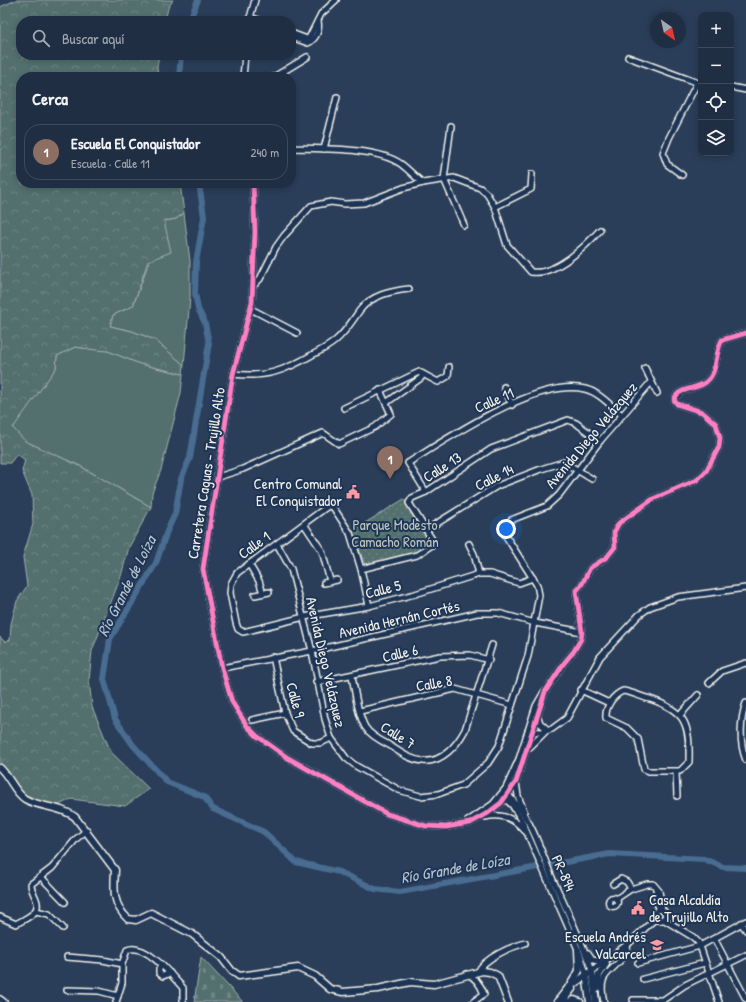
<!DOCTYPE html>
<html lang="es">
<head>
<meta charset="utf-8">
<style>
  :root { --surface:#202e44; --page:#2d3a4f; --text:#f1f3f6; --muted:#a2a8b2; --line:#3d4a5d; --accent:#ff9aa2 }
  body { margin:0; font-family:"Patrick Hand",sans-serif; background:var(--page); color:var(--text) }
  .controls { position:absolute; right:12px; top:12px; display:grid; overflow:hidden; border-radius:8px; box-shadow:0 2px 6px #0003 }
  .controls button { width:36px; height:36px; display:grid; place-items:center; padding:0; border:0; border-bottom:1px solid var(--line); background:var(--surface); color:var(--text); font:20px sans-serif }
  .compass { position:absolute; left:650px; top:12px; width:36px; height:36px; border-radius:50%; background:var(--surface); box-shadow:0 2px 6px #0003; rotate:146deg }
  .you { position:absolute; left:506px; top:529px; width:14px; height:14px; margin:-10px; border:3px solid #fff; border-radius:50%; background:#1a73e8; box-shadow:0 0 0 6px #1a73e833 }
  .badge { display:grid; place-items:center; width:26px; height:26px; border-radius:50%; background:var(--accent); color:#fff; font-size:13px; font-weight:700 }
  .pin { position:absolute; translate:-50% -33px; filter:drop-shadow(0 1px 2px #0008) }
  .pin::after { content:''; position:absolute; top:21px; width:14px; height:12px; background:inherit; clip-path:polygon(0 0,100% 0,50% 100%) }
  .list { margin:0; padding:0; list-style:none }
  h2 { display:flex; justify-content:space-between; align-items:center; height:52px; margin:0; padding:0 16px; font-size:17px }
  h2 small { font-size:13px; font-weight:400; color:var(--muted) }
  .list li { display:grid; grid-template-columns:26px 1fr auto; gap:12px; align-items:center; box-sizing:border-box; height:56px; margin:0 8px 8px; padding:0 8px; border:1px solid var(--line); border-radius:16px }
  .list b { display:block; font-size:15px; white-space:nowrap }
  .list p { margin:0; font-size:13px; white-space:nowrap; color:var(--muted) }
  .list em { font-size:13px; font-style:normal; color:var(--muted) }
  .icon { flex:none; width:22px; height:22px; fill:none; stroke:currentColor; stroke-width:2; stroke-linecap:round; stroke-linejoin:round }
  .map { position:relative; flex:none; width:746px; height:1002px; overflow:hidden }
  .search { position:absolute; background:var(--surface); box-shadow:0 2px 6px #0003; left:16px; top:16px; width:280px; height:44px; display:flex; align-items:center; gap:10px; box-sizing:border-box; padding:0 14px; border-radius:16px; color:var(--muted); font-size:15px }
  .panel { position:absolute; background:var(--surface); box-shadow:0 2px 6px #0003; left:16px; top:72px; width:280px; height:116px; border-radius:16px }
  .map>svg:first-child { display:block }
</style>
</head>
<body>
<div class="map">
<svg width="746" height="1002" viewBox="0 0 746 1002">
  <defs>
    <pattern id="forest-crowns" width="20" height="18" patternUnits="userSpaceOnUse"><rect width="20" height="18" fill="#53706e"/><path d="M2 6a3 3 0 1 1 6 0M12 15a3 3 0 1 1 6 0" fill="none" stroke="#6c8583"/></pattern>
    <pattern id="cemetery-stones" width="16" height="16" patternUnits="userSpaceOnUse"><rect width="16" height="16" fill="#53706e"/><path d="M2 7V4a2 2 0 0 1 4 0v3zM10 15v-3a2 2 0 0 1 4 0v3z" fill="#6c8583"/></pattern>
    <pattern id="park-dots" width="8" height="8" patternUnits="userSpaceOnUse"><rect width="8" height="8" fill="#53706e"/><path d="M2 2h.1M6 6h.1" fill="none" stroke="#6c8583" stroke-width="1.8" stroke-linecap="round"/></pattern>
  </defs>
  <rect width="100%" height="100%" fill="#2a3e5a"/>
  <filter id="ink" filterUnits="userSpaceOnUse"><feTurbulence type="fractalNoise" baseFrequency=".025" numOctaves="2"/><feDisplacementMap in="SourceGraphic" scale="8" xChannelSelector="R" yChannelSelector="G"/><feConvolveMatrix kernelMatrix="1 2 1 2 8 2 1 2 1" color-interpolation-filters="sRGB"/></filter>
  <g filter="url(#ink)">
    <g fill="#53706e" stroke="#a4b0ab">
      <polygon points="184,213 190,261 190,298 184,365 155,340 132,331 110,326 113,315 133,306 164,221 176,219"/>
      <polygon points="75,347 108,351 140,364 183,374 181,393 161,470 152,493 151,507 80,466 25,441 12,428 56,368 57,356"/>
    </g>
    <polygon fill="url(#forest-crowns)" stroke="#a4b0ab" points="16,0 173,0 168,8 165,21 21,21 21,55 159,55 157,67 158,77 21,77 21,183 180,183 184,213 176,219 164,221 171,252 148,261 133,306 113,315 110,326 132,331 155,340 184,365 183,374 140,364 108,351 96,350 75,347 57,356 56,368 13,428 25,441 80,466 151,507 129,547 121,576 92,651 89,680 92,707 111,752 149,789 125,806 71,799 57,806 29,800 21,794 11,776 0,765 0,637 5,642 10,640 11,624 17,601 27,586 23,557 33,524 32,495 22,471 25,460 17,454 10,463 0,463 0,7"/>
    <polygon fill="url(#cemetery-stones)" stroke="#a4b0ab" points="201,957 242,1001 242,1002 194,1002"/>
    <polygon fill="url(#park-dots)" stroke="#a4b0ab" points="404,499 430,543 417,552 365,565 352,531"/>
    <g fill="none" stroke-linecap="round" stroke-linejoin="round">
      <g stroke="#4a6c91" stroke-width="6">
        <polyline points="189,21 198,0"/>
        <polyline points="179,77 181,55"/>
        <polyline points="199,183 204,217 196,262 195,293 198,309 205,323 209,343 190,458 181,479 175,514 167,531 156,563 110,639 104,679 115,719 133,745 167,782 204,797 213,809 264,832 296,862 339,872 375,889 400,892 610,854 704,859 723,867 746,868"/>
      </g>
      <g stroke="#f4f1e8" stroke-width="8">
        <g id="minor">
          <polyline points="250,17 261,21"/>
          <polyline points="249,21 255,0"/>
          <polyline points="291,33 307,39 309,38 321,14 336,0"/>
          <path d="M 291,37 L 308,43 C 316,39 320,30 318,21"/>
          <polyline points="628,57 701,84"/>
          <polyline points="243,77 245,55"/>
          <polyline points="274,77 307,57"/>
          <polyline points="731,87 746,90"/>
          <polyline points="451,126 444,179 464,225"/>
          <path d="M 291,148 C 320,149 378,147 401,164 C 409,170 415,177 423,183 L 454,178 L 480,188 L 487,194 L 495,207 L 507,245 L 531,272 C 555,276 586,246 600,230"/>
          <polyline points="324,149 337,97"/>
          <polyline points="682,175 667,164 663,153 669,138 697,83"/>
          <path d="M 253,183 L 255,232 L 252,302 L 233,374 L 203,569 L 222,668 L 232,702 L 247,726 L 257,736 L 288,758 L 387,814 L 426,826 L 446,827 L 470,823 L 488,813 L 501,803 L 516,782 L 545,692 L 564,663 L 574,651 L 581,639 L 582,632 L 576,591 L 582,584 L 590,568 L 607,557 L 615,547 L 614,532 L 619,523 L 653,499 L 697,480 L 706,471 L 719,447 L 720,438 L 716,424 L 702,412 L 677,404 L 674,400 C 678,387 696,390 706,382 C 719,371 714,354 722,340 L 746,333"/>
          <polyline points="495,207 531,189 532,174"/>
          <polyline points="254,285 260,279 276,247 284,236 311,206 331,202 345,204 364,203 403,188 423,183"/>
          <polyline points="251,309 297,333"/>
          <polyline points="645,368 657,393"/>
          <path d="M 233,374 C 266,378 284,371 312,355 C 320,351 328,347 335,341 C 346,332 352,321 360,310 C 371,295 392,291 409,289"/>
          <polyline points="504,387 512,405"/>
          <polyline points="386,403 421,378 423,374"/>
          <polyline points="344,408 419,372 438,382 448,376 449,367"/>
          <polyline points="218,477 243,469 323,433 339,444 375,427 391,414 380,390"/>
          <path d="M 426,492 L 408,463 C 448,438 538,377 585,389 C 599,392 612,407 622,415"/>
          <polyline points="304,524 322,551 330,581"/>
          <polyline points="426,530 497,486 541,469 564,462 592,479"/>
          <polyline points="277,544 291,569 312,651 325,719 331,738 346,758 356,766 399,790 420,796 438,794 463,785 488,763 499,746 528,656 539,595 537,585 504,533 504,527 511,520 547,506 559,495 600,441 651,382"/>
          <polyline points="469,544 474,554 479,574"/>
          <polyline points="249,564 259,581 263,593"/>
          <polyline points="361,569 417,555 432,545 433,541 409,503 412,498 426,492 491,449 568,420 576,423 600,441"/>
          <polyline points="324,583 337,580"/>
          <polyline points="255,595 269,592"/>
          <polyline points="369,606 361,569 350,533 333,507 328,506 237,573 231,584 230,593 236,623 238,629 243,632 304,617 369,606 415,594 479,574 490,574 519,583 533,578"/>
          <polyline points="273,657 285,713 293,731 312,743 321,743 331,738"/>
          <polyline points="222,668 312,651 477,613 498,613 535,623 582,632"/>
          <path d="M 352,676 C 355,691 357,713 365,727 C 370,735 381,741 389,745 C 400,752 410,760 423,761 C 442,763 457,745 465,730 L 492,645"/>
          <polyline points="316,682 440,656 470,655 489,660"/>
          <polyline points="709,683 722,671 746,663"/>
          <polyline points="581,690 609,703"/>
          <path d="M 623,691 C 632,692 641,697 650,699 C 686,711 690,724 689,762 L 680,771 L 649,771 L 644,769 L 638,739 L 627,728 L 606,718 C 605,707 613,695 623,691 Z"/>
          <path d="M 746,703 C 740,720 739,743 746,760"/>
          <polyline points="360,711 455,689 512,705"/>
          <polyline points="680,715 698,695"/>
          <polyline points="538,717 540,723 548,730"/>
          <polyline points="252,720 285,713"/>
          <polyline points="528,731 542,732 552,729 567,718 600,657 639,615 650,607 678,597 746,588"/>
          <polyline points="530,747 545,732"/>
          <polyline points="676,772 677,796"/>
          <polyline points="516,782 518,796 524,811"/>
          <path d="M 504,792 C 531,813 540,850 553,880 C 567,910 581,939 592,971 L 629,943"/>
          <polyline points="501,795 512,805 521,819 580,954 586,974"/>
          <path d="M 485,817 C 502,813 514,818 525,831"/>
          <polyline points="465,823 493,804 506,788 519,759 536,706 544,692"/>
          <polyline points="41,877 65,902"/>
          <polyline points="613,884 621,879 627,882 631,889 647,884 653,884 659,891 662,910"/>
          <polyline points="656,889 658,910"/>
          <circle cx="613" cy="902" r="4.5"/>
          <polyline points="616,899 631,889"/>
          <circle cx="660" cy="915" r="5.5"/>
          <polyline points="36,911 49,914 63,928"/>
          <path d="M 0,917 L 16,924 C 26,918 42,913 36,899 C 34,894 31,890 31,884 L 52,868 L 76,839 L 87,830"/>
          <polyline points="663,919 693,937 699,943 719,1002"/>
          <polyline points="741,923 746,930"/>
          <polyline points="715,940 746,999"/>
          <polyline points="627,945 656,918"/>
          <polyline points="588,953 593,960 603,962"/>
          <polyline points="67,957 103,960 122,964"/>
          <polyline points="638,963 700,946 746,921"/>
          <polyline points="162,965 159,969 159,973 163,976 170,973"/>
          <path d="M 478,972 C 484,958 511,947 525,943"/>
          <path d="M 467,974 C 475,977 481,986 484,994 L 473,1002"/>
          <polyline points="643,979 705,963"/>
          <polyline points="67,990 99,991 118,996"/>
          <polyline points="0,999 4,1002"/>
          <polyline points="633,1000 663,1000 685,985 746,955"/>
          <path d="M 116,1002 L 122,983 L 122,964 L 127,950 C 146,942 172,976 183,988 L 183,1002"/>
          <path d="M 604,1002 C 597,972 610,975 624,956 C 626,953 627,948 628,944"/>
        </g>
      </g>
      <g stroke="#f4f1e8" stroke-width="9">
        <g id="major">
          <path d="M 0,768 C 10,777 14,792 25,799 C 41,808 61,806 75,817 L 115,870 C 114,889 112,904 128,919 L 136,920 L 151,913 L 192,934 L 221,957 L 232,971 L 239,976 L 298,968 L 315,976 L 330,989 L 343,992 L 378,989 L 410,982 L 434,984 L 482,971 L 490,972 L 498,976 L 508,1002"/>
          <polyline points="586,974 590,1002"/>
          <polyline points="572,982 579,971 578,950"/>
          <polyline points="597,988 599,975 606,964"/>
          <polyline points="557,1002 568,988 592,971 596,1002"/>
          <polyline points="562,1002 572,989"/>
          <polyline points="568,1002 574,1000 580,1002"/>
        </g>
      </g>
      <use href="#minor" stroke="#1d3557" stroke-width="5"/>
      <use href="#major" stroke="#1d3557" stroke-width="6"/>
      <g stroke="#1d3557" stroke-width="8">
        <path id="cycleway" d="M 253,183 L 255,232 L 252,302 L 233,374 L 203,569 L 222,668 L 232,702 L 247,726 L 257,736 L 288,758 L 387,814 L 426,826 L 446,827 L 470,823 L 488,813 L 501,803 L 516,782 L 545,692 L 564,663 L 574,651 L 581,639 L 582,632 L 576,591 L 582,584 L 590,568 L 607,557 L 615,547 L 614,532 L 619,523 L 653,499 L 697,480 L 706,471 L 719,447 L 720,438 L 716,424 L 702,412 L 677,404 L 674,400 C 678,387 696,390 706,382 C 719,371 714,354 722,340 L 746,333"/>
      </g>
      <use href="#cycleway" stroke="#ff80c0" stroke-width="5"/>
    </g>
  </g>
  <defs>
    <g id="civic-bare" transform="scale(1.08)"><path d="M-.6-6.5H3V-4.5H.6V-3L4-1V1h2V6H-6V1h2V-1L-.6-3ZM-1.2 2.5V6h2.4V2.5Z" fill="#ff9aa2" stroke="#1d3557" stroke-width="2.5" paint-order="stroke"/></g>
    <g id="school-bare" transform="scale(1.08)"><path d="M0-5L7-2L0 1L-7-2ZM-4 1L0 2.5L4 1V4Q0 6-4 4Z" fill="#ff9aa2" stroke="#1d3557" stroke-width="2.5" paint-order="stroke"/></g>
  </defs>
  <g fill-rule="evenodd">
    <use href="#civic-bare" x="353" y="492"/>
    <use href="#civic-bare" x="638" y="908"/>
    <use href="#school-bare" x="657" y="945"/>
  </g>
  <g text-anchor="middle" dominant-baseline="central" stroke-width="4" stroke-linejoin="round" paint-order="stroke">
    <g font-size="15" fill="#f4f1e8" stroke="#1d3557">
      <text transform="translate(494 400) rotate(-24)">Calle 11</text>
      <text transform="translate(591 435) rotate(-50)">Avenida Diego Velázquez</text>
      <text transform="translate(442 467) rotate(-33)">Calle 13</text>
      <text transform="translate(206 473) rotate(-81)">Carretera Caguas - Trujillo Alto</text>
      <text transform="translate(494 477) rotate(-27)">Calle 14</text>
      <text transform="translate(254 545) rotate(-36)">Calle 1</text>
      <text transform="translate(383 589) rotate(-14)">Calle 5</text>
      <text transform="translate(399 619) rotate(-13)">Avenida Hernán Cortés</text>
      <text transform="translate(400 653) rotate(-13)">Calle 6</text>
      <text transform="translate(326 662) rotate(77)">Avenida Diego Velázquez</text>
      <text transform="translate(434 683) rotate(-10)">Calle 8</text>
      <text transform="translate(296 700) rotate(75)">Calle 9</text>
      <text transform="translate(398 735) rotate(32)">Calle 7</text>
      <text transform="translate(564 873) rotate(66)">PR-894</text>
    </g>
    <g font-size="15" fill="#f4f1e8" stroke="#1d3557" text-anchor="end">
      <text x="342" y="483">Centro Comunal<tspan x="342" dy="17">El Conquistador</tspan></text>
      <text x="649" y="899" text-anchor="start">Casa Alcaldía<tspan x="649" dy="17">de Trujillo Alto</tspan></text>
      <text x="646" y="936">Escuela Andrés<tspan x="646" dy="17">Valcarcel</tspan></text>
    </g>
    <g font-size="15" fill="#bcc4bd" stroke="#1d3557">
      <text x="395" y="524">Parque Modesto<tspan x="395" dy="17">Camacho Román</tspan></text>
    </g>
    <g font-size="16" font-style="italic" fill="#b8c2ca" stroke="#1d3557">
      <text transform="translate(126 586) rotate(-63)">Río Grande de Loíza</text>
      <text transform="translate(455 868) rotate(-10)">Río Grande de Loíza</text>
    </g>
  </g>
</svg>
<div class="controls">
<button>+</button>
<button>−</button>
<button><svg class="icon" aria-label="locate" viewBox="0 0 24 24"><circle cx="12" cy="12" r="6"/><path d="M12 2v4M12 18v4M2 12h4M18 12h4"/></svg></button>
<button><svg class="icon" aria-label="layers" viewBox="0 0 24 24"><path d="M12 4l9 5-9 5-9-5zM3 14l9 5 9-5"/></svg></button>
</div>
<svg class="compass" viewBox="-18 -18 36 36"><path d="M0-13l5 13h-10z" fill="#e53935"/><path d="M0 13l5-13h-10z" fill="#a2a8b2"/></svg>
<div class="you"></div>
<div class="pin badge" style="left:390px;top:479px;background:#8d6e63">1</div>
<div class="search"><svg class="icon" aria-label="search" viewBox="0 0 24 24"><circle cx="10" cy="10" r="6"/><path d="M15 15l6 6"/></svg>Buscar aquí</div>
<section class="panel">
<h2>Cerca<small></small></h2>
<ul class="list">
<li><span class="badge" style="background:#8d6e63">1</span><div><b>Escuela El Conquistador</b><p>Escuela · Calle 11</p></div><em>240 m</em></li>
</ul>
</section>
</div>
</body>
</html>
